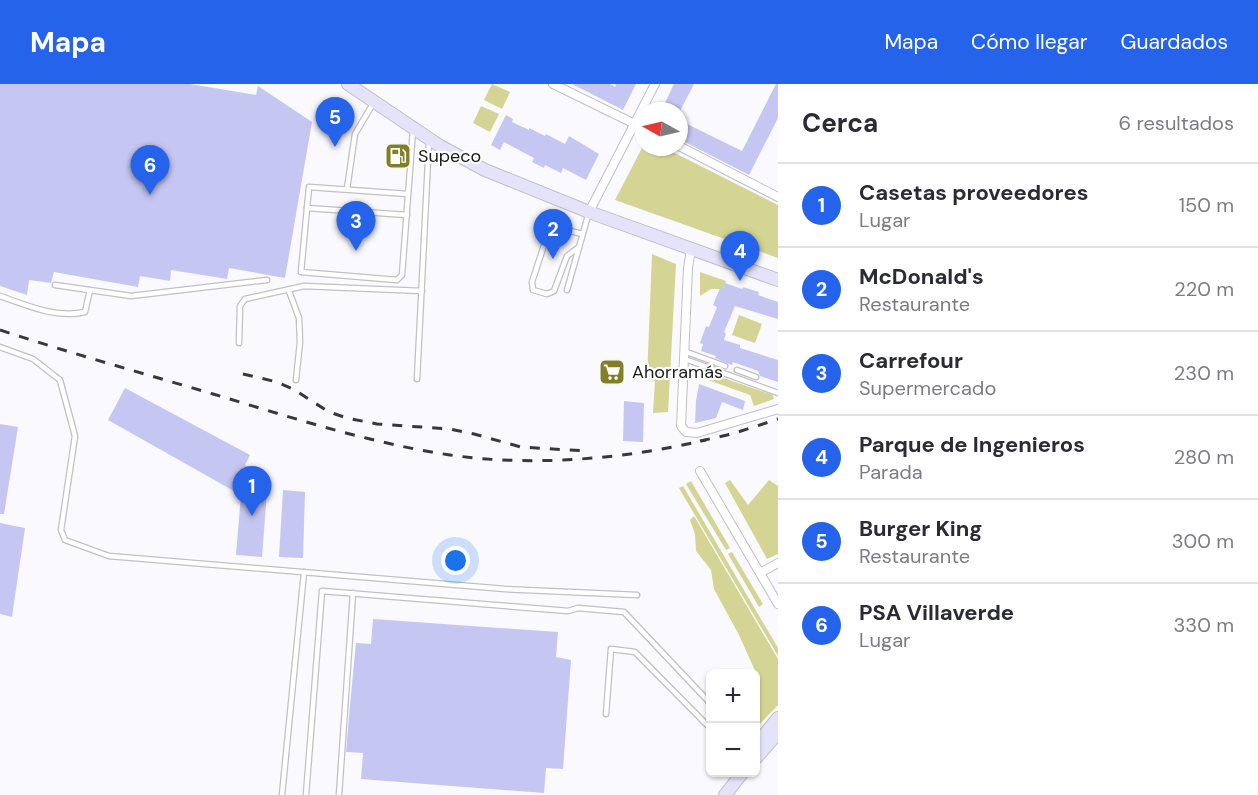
<!DOCTYPE html>
<html lang="es">
<head>
<meta charset="utf-8">
<style>
  :root { --surface:#fff; --page:#f7f7f7; --text:#2b2b33; --muted:#7c7c81; --line:#e1e1e2; --accent:#2563eb }
  body { margin:0; font-family:"DM Sans",sans-serif; background:var(--page); color:var(--text) }
  .controls { position:absolute; right:18px; bottom:18px; display:grid; overflow:hidden; border-radius:9px; box-shadow:0 2px 4px #0004 }
  .controls button { width:54px; height:54px; display:grid; place-items:center; padding:0; border:0; border-bottom:2px solid var(--line); background:var(--surface); color:var(--text); font:30px sans-serif }
  .compass { position:absolute; left:634px; top:18px; width:54px; height:54px; border-radius:50%; background:var(--surface); box-shadow:0 2px 4px #0004; rotate:278deg }
  .you { position:absolute; left:456px; top:477px; width:21px; height:21px; margin:-15px; border:4px solid #fff; border-radius:50%; background:#1a73e8; box-shadow:0 0 0 9px #1a73e833 }
  .badge { display:grid; place-items:center; width:39px; height:39px; border-radius:50%; background:var(--accent); color:#fff; font-size:20px; font-weight:700 }
  .pin { position:absolute; translate:-50% -50px; filter:drop-shadow(0 2px 3px #0008) }
  .pin::after { content:''; position:absolute; top:32px; width:21px; height:18px; background:inherit; clip-path:polygon(0 0,100% 0,50% 100%) }
  .list { margin:0; padding:0; list-style:none }
  h2 { display:flex; justify-content:space-between; align-items:center; height:78px; margin:0; padding:0 24px; font-size:26px }
  h2 small { font-size:20px; font-weight:400; color:var(--muted) }
  .list li { display:grid; grid-template-columns:39px 1fr auto; gap:18px; align-items:center; box-sizing:border-box; height:84px; padding:0 24px; border-top:2px solid var(--line) }
  .list b { display:block; font-size:22px; white-space:nowrap }
  .list p { margin:0; font-size:20px; white-space:nowrap; color:var(--muted) }
  .list em { font-size:20px; font-style:normal; color:var(--muted) }
  .map { position:relative; flex:none; width:778px; height:711px; overflow:hidden }
  header { display:flex; align-items:center; gap:36px; box-sizing:border-box; height:84px; padding:0 30px; background:var(--accent); color:#fff }
  header strong { font-size:28px }
  nav { display:flex; gap:33px; margin-inline-start:auto; font-size:21px }
  main { display:flex }
  aside { flex:1; background:var(--surface) }
  .map>svg:first-child { display:block }
</style>
</head>
<body>
<header>
<strong>Mapa</strong>
<nav><a>Mapa</a><a>Cómo llegar</a><a>Guardados</a></nav>
</header>
<main>
<div class="map">
<svg width="778" height="711" viewBox="0 0 778 711">
  <rect width="100%" height="100%" fill="#f9f9fe"/>
  <g fill="#d4d494">
    <polygon points="492,0 510,8 502,25 484,16"/>
    <polygon points="481,22 499,30 490,48 473,39"/>
    <polygon points="643,62 663,63 778,121 778,174 615,116"/>
    <polygon points="652,170 676,180 668,328 653,329 655,297 647,295"/>
    <polygon points="700,188 726,197 723,205 711,205 700,212"/>
    <polygon points="739,231 762,240 755,259 732,251"/>
    <polygon points="697,285 773,311 774,315 754,322 750,311 697,292"/>
    <polygon points="730,396 748,421 769,396 778,402 778,470 767,475 725,399"/>
    <polygon points="691,397 730,464 726,466 686,400"/>
    <polygon points="683,402 778,564 778,572 679,404"/>
    <polygon points="694,432 778,575 778,621 756,644 756,614 758,604 757,591 739,551 714,505 711,486 696,467 695,450 690,436"/>
    <polygon points="732,468 763,520 759,523 728,470"/>
  </g>
  <g fill="#c6c6f3">
    <polygon points="0,0 190,0 256,11 258,2 312,38 285,194 229,184 227,195 171,186 170,197 140,192 138,203 54,188 51,199 29,196 27,211 0,202"/>
    <polygon points="572,0 610,0 615,3 616,0 636,0 623,26"/>
    <polygon points="674,0 694,0 680,27 661,27"/>
    <polygon points="776,0 778,0 778,34 749,91 679,55 679,36 742,67"/>
    <polygon points="506,31 513,35 512,38 529,46 529,44 545,52 546,50 565,60 569,52 599,70 586,96 563,84 561,89 545,81 544,84 532,78 534,74 504,58 500,66 491,61"/>
    <polygon points="725,199 742,205 743,203 759,208 758,211 778,218 778,235 735,222 724,248 726,249 724,256 740,261 740,264 778,276 778,298 760,292 758,287 733,278 732,281 729,280 715,274 716,272 701,267 703,260 700,259 706,242 709,243 717,223 713,221 720,204 723,205"/>
    <polygon points="699,300 745,317 743,326 722,318 716,334 695,339 696,317"/>
    <polygon points="125,304 250,371 245,381 268,394 262,473 236,471 241,411 108,336"/>
    <polygon points="624,317 644,319 643,358 623,357"/>
    <polygon points="0,340 18,343 4,430 0,430"/>
    <polygon points="283,406 305,408 303,474 279,473"/>
    <polygon points="0,439 25,444 12,533 0,530"/>
    <polygon points="373,535 558,548 556,573 571,576 563,685 546,684 544,709 361,695 363,669 346,668 350,621 356,559 371,560"/>
  </g>
  <g fill="none" stroke-linecap="round" stroke-linejoin="round">
    <g stroke="#c0c0c5" stroke-width="7">
      <g id="lane">
        <polyline points="347,105 355,50 374,18"/>
        <polyline points="408,110 309,103 301,188 397,196 402,191 413,46"/>
        <polyline points="307,124 407,131"/>
        <polyline points="579,163 567,172 554,207 547,210 533,206 532,198 549,146 555,143 582,150"/>
        <polyline points="55,201 131,212 267,196"/>
        <polyline points="567,206 589,128"/>
        <polyline points="289,207 299,234 300,258 296,296"/>
        <path d="M 0,212 C 26,221 57,235 85,228 L 90,206"/>
        <polyline points="239,259 240,222 245,215 304,202 422,207"/>
        <polyline points="0,263 33,275 60,296 75,352 61,446 65,456 109,472 505,505 637,511"/>
        <polyline points="684,267 725,282"/>
        <polyline points="685,275 778,309"/>
        <polyline points="737,286 756,293"/>
        <polyline points="417,295 429,57"/>
        <polyline points="606,630 611,565 635,568 710,644"/>
        <polyline points="282,711 304,488"/>
        <polyline points="306,711 322,507 568,527 578,524 624,528 710,619"/>
        <polyline points="339,711 353,509"/>
      </g>
    </g>
    <g stroke="#c0c0c5" stroke-width="10">
      <g id="street">
        <polyline points="553,0 643,44"/>
        <polyline points="679,62 778,113"/>
        <polyline points="589,128 655,0"/>
        <polyline points="691,165 688,184 681,342 686,348 697,349 778,325"/>
        <polyline points="700,387 778,520"/>
        <polyline points="760,489 778,479"/>
      </g>
    </g>
    <g stroke="#c0c0c5" stroke-width="14">
      <g id="secondary">
        <polyline points="348,0 440,62 485,86 589,128 778,196"/>
        <polyline points="756,661 778,634"/>
        <polyline points="756,674 778,649"/>
        <polyline points="725,711 743,688"/>
      </g>
    </g>
    <use href="#lane" stroke="#fff" stroke-width="4.5"/>
    <use href="#street" stroke="#fff" stroke-width="8"/>
    <use href="#secondary" stroke="#e4e3fa" stroke-width="12"/>
    <g stroke="#38383a" stroke-width="3" stroke-dasharray="10 10" stroke-linecap="butt">
      <path d="M 0,246 C 70,269 142,289 213,310 C 290,333 369,359 450,371 C 534,383 624,375 706,356"/>
      <polyline points="243,290 277,298 293,305 329,328 347,334 377,340 450,345 474,350 521,363 586,367"/>
      <polyline points="700,357 732,350 778,335"/>
    </g>
  </g>
  <defs>
    <g id="fuel-square" transform="scale(1.35)"><rect x="-9" y="-9" width="18" height="18" rx="4" fill="#818029" stroke="#fff"/><path d="M-5.5-6h7V0h2V4h1.3V-2.5L3-4.5l.8-.8L6-3V5H2.5V1h-1V6h-7ZM-4.2-4.7v3.2H.2V-4.7Z" fill="#fff"/></g>
    <g id="supermarket-square" transform="scale(1.35)"><rect x="-9" y="-9" width="18" height="18" rx="4" fill="#818029" stroke="#fff"/><path d="M-6-5.5h2.5l.6 2H6L4.5 2H-2.5L-4.4-4H-6ZM-1.5 3.2a1.3 1.3 0 1 0 .1 0ZM3 3.2a1.3 1.3 0 1 0 .1 0Z" fill="#fff"/></g>
  </defs>
  <g fill-rule="evenodd">
    <use href="#fuel-square" x="398" y="72"/>
    <use href="#supermarket-square" x="612" y="288"/>
  </g>
  <g text-anchor="middle" dominant-baseline="central" stroke-width="4.5" stroke-linejoin="round" paint-order="stroke">
    <g font-size="18" fill="#19191a" stroke="#fff" text-anchor="start">
      <text x="418" y="72">Supeco</text>
      <text x="632" y="288">Ahorramás</text>
    </g>
  </g>
</svg>
<div class="controls">
<button>+</button>
<button>−</button>
</div>
<svg class="compass" viewBox="-18 -18 36 36"><path d="M0-13l5 13h-10z" fill="#e53935"/><path d="M0 13l5-13h-10z" fill="#7c7c81"/></svg>
<div class="you"></div>
<div class="pin badge" style="left:252px;top:432px">1</div>
<div class="pin badge" style="left:553px;top:175px">2</div>
<div class="pin badge" style="left:356px;top:167px">3</div>
<div class="pin badge" style="left:740px;top:197px">4</div>
<div class="pin badge" style="left:335px;top:63px">5</div>
<div class="pin badge" style="left:150px;top:111px">6</div>
</div>
<aside>
<h2>Cerca<small>6 resultados</small></h2>
<ul class="list">
<li><span class="badge">1</span><div><b>Casetas proveedores</b><p>Lugar</p></div><em>150 m</em></li>
<li><span class="badge">2</span><div><b>McDonald's</b><p>Restaurante</p></div><em>220 m</em></li>
<li><span class="badge">3</span><div><b>Carrefour</b><p>Supermercado</p></div><em>230 m</em></li>
<li><span class="badge">4</span><div><b>Parque de Ingenieros</b><p>Parada</p></div><em>280 m</em></li>
<li><span class="badge">5</span><div><b>Burger King</b><p>Restaurante</p></div><em>300 m</em></li>
<li><span class="badge">6</span><div><b>PSA Villaverde</b><p>Lugar</p></div><em>330 m</em></li>
</ul>
</aside>
</main>
</body>
</html>
